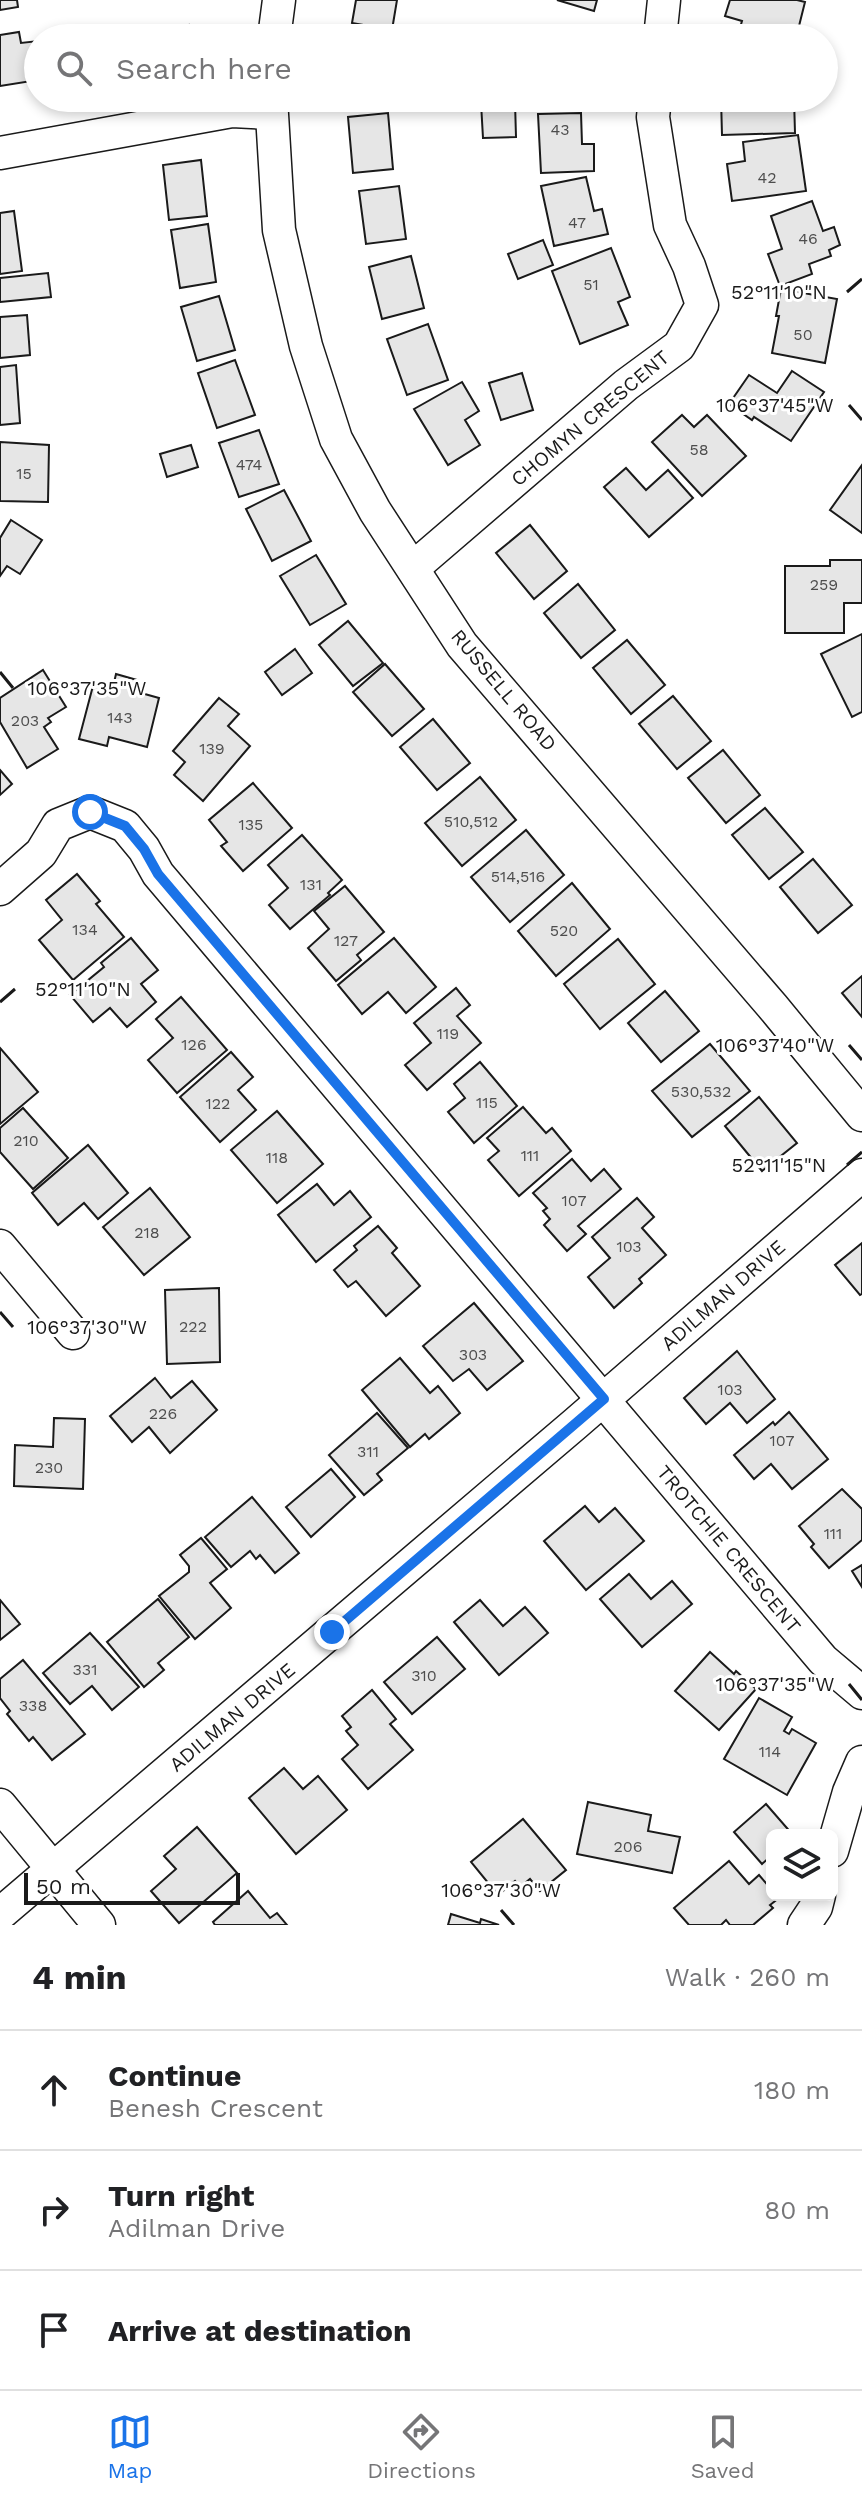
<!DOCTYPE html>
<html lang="en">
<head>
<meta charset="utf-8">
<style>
  :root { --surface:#fff; --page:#f6f6f6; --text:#202124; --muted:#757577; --line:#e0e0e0; --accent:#1a73e8 }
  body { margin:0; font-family:"Work Sans",sans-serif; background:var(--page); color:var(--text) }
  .controls { position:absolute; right:24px; bottom:24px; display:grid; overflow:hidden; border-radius:12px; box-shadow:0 4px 12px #0003 }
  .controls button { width:72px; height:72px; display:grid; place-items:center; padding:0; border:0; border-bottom:2px solid var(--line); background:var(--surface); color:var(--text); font:40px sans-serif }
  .scale { position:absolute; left:24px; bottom:20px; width:216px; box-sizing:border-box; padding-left:8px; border:4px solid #1a1a1a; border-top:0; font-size:22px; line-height:28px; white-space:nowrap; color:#1a1a1a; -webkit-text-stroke:6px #fff; paint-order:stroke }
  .stop { position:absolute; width:24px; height:24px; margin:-18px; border:6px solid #1a73e8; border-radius:50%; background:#fff }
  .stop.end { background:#1a73e8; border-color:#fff; box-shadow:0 2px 8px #0008 }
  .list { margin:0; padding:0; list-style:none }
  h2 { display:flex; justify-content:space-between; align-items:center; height:104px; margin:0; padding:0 32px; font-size:34px }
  h2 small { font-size:26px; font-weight:400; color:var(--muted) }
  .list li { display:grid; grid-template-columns:52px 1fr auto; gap:24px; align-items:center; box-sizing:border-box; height:120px; padding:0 32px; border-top:2px solid var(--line) }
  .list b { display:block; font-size:30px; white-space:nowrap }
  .list p { margin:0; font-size:26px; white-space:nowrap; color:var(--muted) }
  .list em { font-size:26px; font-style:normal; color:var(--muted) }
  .icon { flex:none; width:44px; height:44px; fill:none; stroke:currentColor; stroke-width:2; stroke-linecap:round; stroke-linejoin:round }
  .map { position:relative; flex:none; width:862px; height:1925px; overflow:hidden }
  .search { position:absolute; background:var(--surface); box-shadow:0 4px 12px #0003; left:24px; right:24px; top:24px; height:88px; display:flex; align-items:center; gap:20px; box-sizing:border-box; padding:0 28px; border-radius:44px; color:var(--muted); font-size:30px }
  .sheet { height:464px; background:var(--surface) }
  nav { display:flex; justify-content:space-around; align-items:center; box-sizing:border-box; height:112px; border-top:2px solid var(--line); background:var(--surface); font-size:22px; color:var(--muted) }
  nav a { display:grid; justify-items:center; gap:4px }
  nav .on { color:var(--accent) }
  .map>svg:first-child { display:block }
</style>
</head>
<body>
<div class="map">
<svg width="862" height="1925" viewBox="0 0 862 1925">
  <rect width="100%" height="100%" fill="#fff"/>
  <g fill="#e6e6e6" stroke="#1a1a1a" stroke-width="2">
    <polygon points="0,0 17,0 18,7 0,10"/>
    <polygon points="356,0 397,0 392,30 352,23"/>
    <polygon points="557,0 597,0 594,11"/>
    <polygon points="730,0 797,0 805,2 796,38 737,38 742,21 725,16"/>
    <polygon points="189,25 191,38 128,38 128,35"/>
    <polygon points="19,32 21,43 38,41 38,80 0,86 0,35"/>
    <polygon points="524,35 586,38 523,38"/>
    <polygon points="721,98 794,98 795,133 722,135"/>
    <polygon points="515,102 516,137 483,138 481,103"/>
    <polygon points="388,113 393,169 353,173 348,117"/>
    <polygon points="581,113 582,144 594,144 594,171 541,173 538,114"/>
    <polygon points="798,135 806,191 732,201 727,164 745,161 743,142"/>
    <polygon points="201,160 207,216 169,220 163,165"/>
    <polygon points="586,177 594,211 602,209 608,234 554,246 541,186"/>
    <polygon points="399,186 406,239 366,244 359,191"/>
    <polygon points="812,201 823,231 834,227 840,245 829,250 831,256 809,264 812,274 780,286 768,254 782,249 771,216"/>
    <polygon points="14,211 22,271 0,274 0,213"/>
    <polygon points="208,224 216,282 180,288 171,230"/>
    <polygon points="543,240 553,265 518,279 508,254"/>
    <polygon points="611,248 630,297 618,302 628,325 580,344 552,271"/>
    <polygon points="411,256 424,308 382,319 369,267"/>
    <polygon points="48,273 51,297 0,302 0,278"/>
    <polygon points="781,289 837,299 825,363 772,353 779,316 776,316"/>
    <polygon points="219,296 235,350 197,361 181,307"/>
    <polygon points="27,315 30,355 0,358 0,317"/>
    <polygon points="428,324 448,380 407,395 387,339"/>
    <polygon points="235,360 255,415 217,428 198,373"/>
    <polygon points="16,365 20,423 0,425 0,367"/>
    <polygon points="792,371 824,392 791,441 754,417 752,420 729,404 749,375 777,393"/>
    <polygon points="522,373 533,410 501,420 489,383"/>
    <polygon points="462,382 479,411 465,420 480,445 448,465 414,409"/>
    <polygon points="682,415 694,427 707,415 746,456 702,496 652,442"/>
    <polygon points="259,430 279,484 239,497 219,443"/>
    <polygon points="0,442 49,445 48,502 0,501"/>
    <polygon points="191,445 198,467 167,477 160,454"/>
    <polygon points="862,465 862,533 830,510"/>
    <polygon points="626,468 646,490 668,470 693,498 649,537 604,487"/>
    <polygon points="284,490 311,541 272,561 246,509"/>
    <polygon points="11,520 42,540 20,574 7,566 0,576 0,538"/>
    <polygon points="530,525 567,571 534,599 496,553"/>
    <polygon points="316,555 346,604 310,625 280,576"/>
    <polygon points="830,560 862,560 862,603 844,603 844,633 785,633 785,566 830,566"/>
    <polygon points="578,584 615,630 581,658 544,613"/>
    <polygon points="348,621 383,663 353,686 319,645"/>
    <polygon points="862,634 862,712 852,717 821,654"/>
    <polygon points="627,640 665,685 631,714 593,668"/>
    <polygon points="295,649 312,673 282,695 265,672"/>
    <polygon points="385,664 424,709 392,736 353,692"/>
    <polygon points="43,670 66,707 48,718 51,722 44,727 58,749 27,768 0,722 0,698"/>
    <polygon points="116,674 137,680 134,691 159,698 147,747 109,737 107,746 79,739 94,682 113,687"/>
    <polygon points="673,696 711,741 677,769 639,724"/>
    <polygon points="219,698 239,714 228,726 250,746 203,801 174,775 185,762 173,751"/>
    <polygon points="433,719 470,763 437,790 400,747"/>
    <polygon points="723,750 760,795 726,823 688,778"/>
    <polygon points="0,770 12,784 0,795"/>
    <polygon points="480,777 516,820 462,866 425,823"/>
    <polygon points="253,783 292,828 243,871 221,846 227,842 209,820"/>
    <polygon points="765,808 803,852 769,879 732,835"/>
    <polygon points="526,830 564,875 510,922 471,877"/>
    <polygon points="302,835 342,880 328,893 330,895 290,929 269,905 288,888 268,865"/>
    <polygon points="813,859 852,905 818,933 780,887"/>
    <polygon points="77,874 100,901 96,904 124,937 73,980 39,940 62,920 46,900"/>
    <polygon points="572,883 610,929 556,976 518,931"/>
    <polygon points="345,886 384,932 357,955 361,960 336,981 308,948 329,929 314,911"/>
    <polygon points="131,938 158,970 141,984 156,1002 127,1027 110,1008 93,1022 70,995 104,967 101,963"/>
    <polygon points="394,938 436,987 406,1013 388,992 362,1014 338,985"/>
    <polygon points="618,939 655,984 600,1029 564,984"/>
    <polygon points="862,976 862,1017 842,993"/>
    <polygon points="456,988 470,1005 457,1016 481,1043 427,1090 405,1065 431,1043 414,1023"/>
    <polygon points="665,991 699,1031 661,1062 628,1023"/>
    <polygon points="181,997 227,1050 177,1093 148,1060 173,1038 156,1019"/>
    <polygon points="710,1044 750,1091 692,1137 652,1091"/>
    <polygon points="0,1048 38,1092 0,1124"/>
    <polygon points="231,1052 253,1077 238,1090 256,1110 220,1142 180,1097"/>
    <polygon points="480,1062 517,1106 474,1143 448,1112 465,1098 454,1084"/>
    <polygon points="759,1097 797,1143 762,1171 725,1126"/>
    <polygon points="523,1107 546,1133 552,1128 571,1151 519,1196 488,1160 499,1151 487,1138"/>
    <polygon points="23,1108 68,1158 33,1189 0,1152 0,1128"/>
    <polygon points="277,1111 323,1164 277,1203 231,1150"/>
    <polygon points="88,1145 128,1193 98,1219 84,1203 58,1225 32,1193"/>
    <polygon points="572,1159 591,1181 604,1169 621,1189 578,1226 586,1234 567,1251 544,1225 550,1219 543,1211 547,1208 533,1193"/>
    <polygon points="317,1184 334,1205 350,1191 371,1217 316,1262 278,1215"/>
    <polygon points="150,1188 190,1237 144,1275 103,1227"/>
    <polygon points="637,1198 654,1217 642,1228 666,1255 639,1279 642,1283 614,1308 588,1277 610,1258 592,1237"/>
    <polygon points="378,1226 397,1248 392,1253 420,1286 386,1316 356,1281 348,1287 334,1270 357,1250 354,1246"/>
    <polygon points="862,1243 862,1294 860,1295 835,1265"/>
    <polygon points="219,1288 220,1362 167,1364 165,1290"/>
    <polygon points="474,1303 523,1361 487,1390 469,1369 453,1381 423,1346"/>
    <polygon points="737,1351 775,1399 747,1423 730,1403 706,1424 684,1398"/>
    <polygon points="400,1358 430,1393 438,1386 460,1413 429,1439 425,1434 410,1447 362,1390"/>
    <polygon points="155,1378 171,1398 192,1381 217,1410 170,1453 149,1427 132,1442 110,1416"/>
    <polygon points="789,1412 828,1459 792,1489 771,1464 754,1479 734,1455 773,1422 775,1425"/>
    <polygon points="377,1413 408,1448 377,1474 382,1480 364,1495 329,1455"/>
    <polygon points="54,1418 85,1419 83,1489 14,1486 15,1445 53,1447"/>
    <polygon points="331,1469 355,1497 311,1537 286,1507"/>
    <polygon points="842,1489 862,1509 862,1540 829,1568 811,1547 814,1544 799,1526"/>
    <polygon points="252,1497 299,1553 275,1573 260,1555 256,1559 250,1551 231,1567 205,1537"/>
    <polygon points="585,1506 599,1522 615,1508 644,1541 586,1590 544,1541"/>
    <polygon points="201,1538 227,1569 210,1583 231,1608 195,1639 159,1596 189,1572 189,1566 180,1555"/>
    <polygon points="862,1565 862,1587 852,1571"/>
    <polygon points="629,1574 651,1599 672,1581 692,1604 642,1647 600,1599"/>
    <polygon points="158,1599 189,1637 158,1663 164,1670 144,1687 107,1642"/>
    <polygon points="0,1600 20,1624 0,1640"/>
    <polygon points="480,1600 503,1626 525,1607 548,1633 499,1675 454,1622"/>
    <polygon points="90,1633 139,1687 112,1710 92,1686 70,1704 43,1673"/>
    <polygon points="437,1637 465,1669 412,1714 384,1682"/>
    <polygon points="710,1652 734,1674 736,1671 756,1689 719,1730 675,1691"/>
    <polygon points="23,1660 85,1734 52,1760 33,1737 29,1741 7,1714 10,1711 0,1698 0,1679"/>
    <polygon points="372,1690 396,1719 390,1724 413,1750 368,1789 342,1759 358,1745 346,1731 351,1727 342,1716"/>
    <polygon points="759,1698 792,1717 784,1731 789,1734 792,1729 816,1743 787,1795 724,1759"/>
    <polygon points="284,1768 303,1789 318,1776 347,1810 296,1854 249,1798"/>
    <polygon points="588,1802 651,1815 648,1831 680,1837 672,1873 577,1854"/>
    <polygon points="766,1804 793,1835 772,1835 772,1855 762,1864 734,1832"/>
    <polygon points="523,1819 566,1870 540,1891 530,1879 520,1887 515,1881 498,1895 471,1862"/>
    <polygon points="197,1827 237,1873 179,1923 151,1891 176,1869 164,1856"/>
    <polygon points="729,1861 749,1884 759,1875 772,1890 772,1895 779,1898 770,1905 773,1908 753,1925 730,1925 726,1920 721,1925 689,1925 674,1908"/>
    <polygon points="248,1891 270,1918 277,1913 287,1925 215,1925 213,1922"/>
    <polygon points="451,1914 480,1923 481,1919 499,1925 448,1925"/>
  </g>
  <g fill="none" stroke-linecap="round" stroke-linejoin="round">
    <g stroke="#1a1a1a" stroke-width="35">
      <g id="minor">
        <polyline points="274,38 279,0"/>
        <polyline points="660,38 664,0"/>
        <polyline points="271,98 279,230 306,346 336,439 375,511 462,645 773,1007 862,1115"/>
        <polyline points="0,153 232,111 271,113"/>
        <polyline points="413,568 626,385 679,346 702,305 689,266 670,225 653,117 655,98"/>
        <polyline points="0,889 41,853 58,825 90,812 125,826 144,849 158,874 823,1660 862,1693"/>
        <polyline points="0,1246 73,1333"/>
        <polyline points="0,1805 99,1925"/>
        <polyline points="832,1851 849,1792 862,1762"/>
        <polyline points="0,1914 575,1424 862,1175"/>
        <polyline points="804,1925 816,1907 819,1895"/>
      </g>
    </g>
    <use href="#minor" stroke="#fff" stroke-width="32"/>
  </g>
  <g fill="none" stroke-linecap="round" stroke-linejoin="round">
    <polyline stroke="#1a73e8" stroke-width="10" points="90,812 125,826 144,849 158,874 604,1399 332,1632"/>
  </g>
  <path fill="none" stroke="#1a1a1a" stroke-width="3" d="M 847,292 L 862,279M 849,405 L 862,420M 0,672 L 13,688M 0,1002 L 15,989M 849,1045 L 862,1060M 847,1165 L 862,1152M 0,1312 L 13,1327M 849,1684 L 862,1700M 501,1910 L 514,1925"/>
  <g text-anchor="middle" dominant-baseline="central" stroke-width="6" stroke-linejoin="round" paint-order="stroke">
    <g font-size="16" fill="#4d4d4d">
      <text x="560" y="129">43</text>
      <text x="767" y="177">42</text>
      <text x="577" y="222">47</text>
      <text x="808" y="238">46</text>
      <text x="591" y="284">51</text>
      <text x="803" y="334">50</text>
      <text x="699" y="449">58</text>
      <text x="249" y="464">474</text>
      <text x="24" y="473">15</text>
      <text x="824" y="584">259</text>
      <text x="120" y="717">143</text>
      <text x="25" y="720">203</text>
      <text x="212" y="748">139</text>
      <text x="471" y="821">510,512</text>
      <text x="251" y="824">135</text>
      <text x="518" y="876">514,516</text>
      <text x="311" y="884">131</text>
      <text x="85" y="929">134</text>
      <text x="564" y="930">520</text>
      <text x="346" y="940">127</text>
      <text x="448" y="1033">119</text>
      <text x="194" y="1044">126</text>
      <text x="701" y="1091">530,532</text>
      <text x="487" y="1102">115</text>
      <text x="218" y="1103">122</text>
      <text x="26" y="1140">210</text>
      <text x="530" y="1155">111</text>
      <text x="277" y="1157">118</text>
      <text x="574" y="1200">107</text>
      <text x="147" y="1232">218</text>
      <text x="629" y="1246">103</text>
      <text x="193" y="1326">222</text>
      <text x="473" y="1354">303</text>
      <text x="730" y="1389">103</text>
      <text x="163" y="1413">226</text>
      <text x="782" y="1440">107</text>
      <text x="368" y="1451">311</text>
      <text x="49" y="1467">230</text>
      <text x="833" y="1533">111</text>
      <text x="85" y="1669">331</text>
      <text x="424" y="1675">310</text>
      <text x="33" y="1705">338</text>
      <text x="770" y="1751">114</text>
      <text x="628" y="1846">206</text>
    </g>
    <g font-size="20" fill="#1a1a1a" stroke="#fff">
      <text transform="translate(590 418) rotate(-40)">CHOMYN CRESCENT</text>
      <text transform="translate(504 690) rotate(50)">RUSSELL ROAD</text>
      <text transform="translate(723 1295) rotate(-41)">ADILMAN DRIVE</text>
      <text transform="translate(729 1549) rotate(50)">TROTCHIE CRESCENT</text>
      <text transform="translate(232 1717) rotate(-40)">ADILMAN DRIVE</text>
    </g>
  </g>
  <g font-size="20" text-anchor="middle" fill="#1a1a1a" stroke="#fff" stroke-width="6" stroke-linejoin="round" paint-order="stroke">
    <text x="779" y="299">52°11'10"N</text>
    <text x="775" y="412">106°37'45"W</text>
    <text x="87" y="695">106°37'35"W</text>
    <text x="83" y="996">52°11'10"N</text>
    <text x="775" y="1052">106°37'40"W</text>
    <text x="779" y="1172">52°11'15"N</text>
    <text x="87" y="1334">106°37'30"W</text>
    <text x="775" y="1691">106°37'35"W</text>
    <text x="501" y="1897">106°37'30"W</text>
  </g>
</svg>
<div class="controls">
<button><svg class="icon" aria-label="layers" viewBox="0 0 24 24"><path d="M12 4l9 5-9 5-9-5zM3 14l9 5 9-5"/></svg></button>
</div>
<div class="scale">50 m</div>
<div class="stop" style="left:90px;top:812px"></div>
<div class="stop end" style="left:332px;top:1632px"></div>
<div class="search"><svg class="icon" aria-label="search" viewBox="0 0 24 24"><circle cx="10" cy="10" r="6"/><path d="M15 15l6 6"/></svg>Search here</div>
</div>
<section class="sheet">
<h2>4 min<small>Walk · 260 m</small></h2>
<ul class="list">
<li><svg class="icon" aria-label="ahead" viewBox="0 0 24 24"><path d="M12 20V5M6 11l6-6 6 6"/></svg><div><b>Continue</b><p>Benesh Crescent</p></div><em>180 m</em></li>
<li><svg class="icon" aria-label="right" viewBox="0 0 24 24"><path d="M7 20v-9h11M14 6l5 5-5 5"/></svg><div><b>Turn right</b><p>Adilman Drive</p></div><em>80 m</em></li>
<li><svg class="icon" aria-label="arrive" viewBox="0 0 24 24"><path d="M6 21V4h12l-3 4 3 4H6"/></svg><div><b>Arrive at destination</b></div></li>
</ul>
</section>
<nav>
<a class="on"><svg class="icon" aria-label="map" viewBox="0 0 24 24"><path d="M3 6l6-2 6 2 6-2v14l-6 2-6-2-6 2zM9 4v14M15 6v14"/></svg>Map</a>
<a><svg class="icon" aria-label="directions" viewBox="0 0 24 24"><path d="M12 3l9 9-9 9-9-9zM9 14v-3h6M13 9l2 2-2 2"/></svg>Directions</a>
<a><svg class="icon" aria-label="saved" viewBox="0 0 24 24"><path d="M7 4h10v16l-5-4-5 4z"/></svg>Saved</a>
</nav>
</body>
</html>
